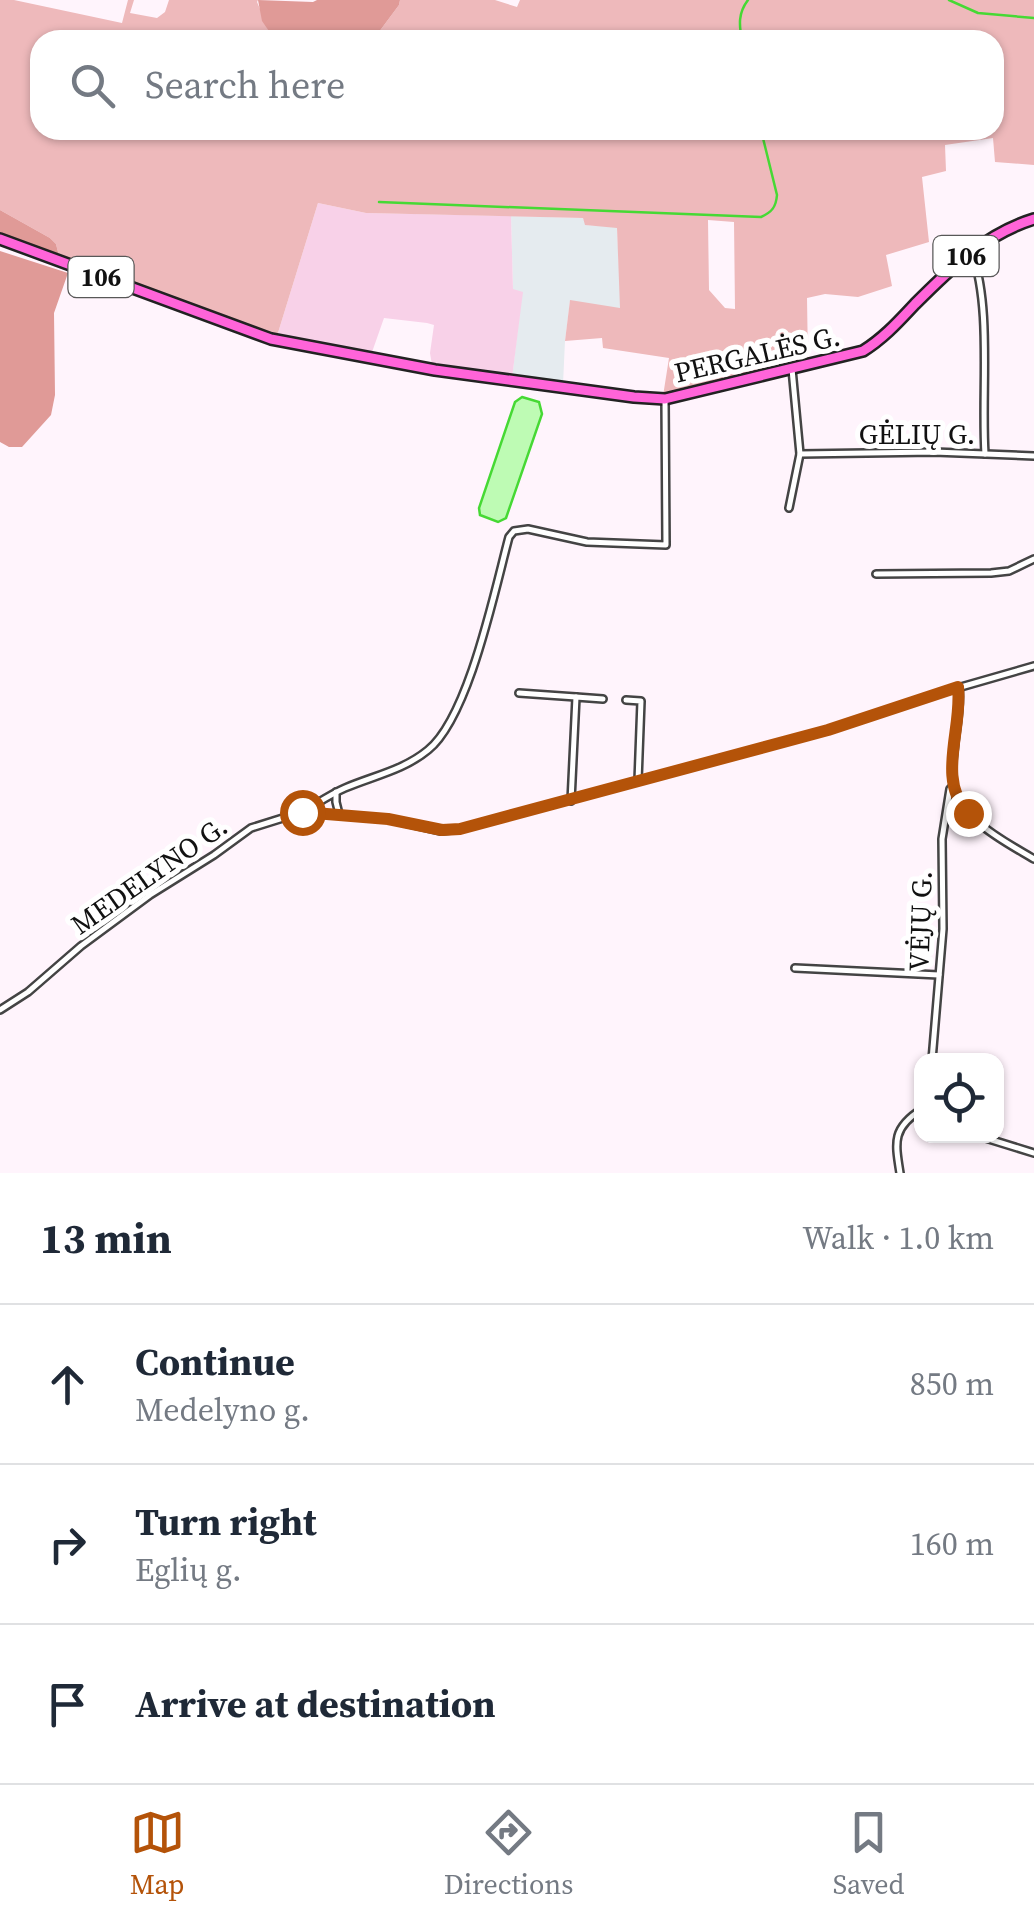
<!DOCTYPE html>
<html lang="en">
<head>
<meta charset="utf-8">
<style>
  :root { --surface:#fff; --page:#f2f2f3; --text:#1f2937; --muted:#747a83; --line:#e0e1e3; --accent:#b45309 }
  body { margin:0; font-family:"Source Serif 4",serif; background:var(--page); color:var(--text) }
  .controls { position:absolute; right:30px; bottom:30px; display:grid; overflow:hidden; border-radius:20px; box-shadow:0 2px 8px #0004 }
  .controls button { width:90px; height:90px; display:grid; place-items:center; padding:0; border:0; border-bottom:2px solid var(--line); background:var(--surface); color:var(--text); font:50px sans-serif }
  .stop { position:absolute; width:30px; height:30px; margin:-22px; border:8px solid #b45309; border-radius:50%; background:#fff }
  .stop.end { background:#b45309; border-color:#fff; box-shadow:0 2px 10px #0008 }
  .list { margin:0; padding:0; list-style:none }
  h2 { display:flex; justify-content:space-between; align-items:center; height:130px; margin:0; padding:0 40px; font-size:42px }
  h2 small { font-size:32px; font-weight:400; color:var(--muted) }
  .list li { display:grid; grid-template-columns:65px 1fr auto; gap:30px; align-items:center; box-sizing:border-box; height:160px; padding:0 40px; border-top:2px solid var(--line) }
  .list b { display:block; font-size:38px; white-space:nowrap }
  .list p { margin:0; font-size:32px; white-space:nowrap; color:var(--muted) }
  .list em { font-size:32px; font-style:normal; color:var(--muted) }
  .icon { flex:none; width:55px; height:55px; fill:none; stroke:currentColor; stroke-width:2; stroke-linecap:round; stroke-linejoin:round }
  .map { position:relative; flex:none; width:1034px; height:1173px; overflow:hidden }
  .search { position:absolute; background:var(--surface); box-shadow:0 2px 8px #0004; left:30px; right:30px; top:30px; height:110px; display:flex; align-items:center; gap:25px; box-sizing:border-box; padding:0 35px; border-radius:30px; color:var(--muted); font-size:38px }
  .sheet { height:610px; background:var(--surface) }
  nav { display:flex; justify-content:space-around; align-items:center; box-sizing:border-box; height:140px; border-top:2px solid var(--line); background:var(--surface); font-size:28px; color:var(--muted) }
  nav a { display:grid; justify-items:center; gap:5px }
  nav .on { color:var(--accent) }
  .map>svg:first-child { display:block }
</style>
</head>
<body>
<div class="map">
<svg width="1034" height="1173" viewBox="0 0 1034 1173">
  <rect width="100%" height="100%" fill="#fff4fc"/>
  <polygon fill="#e5ebef" points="511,216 583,218 586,225 617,227 621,309 570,301 565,341 563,384 512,378 522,293 513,290"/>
  <polygon fill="#f8d1e8" points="318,203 366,213 511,216 513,289 523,292 512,378 432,365 430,353 434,325 427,323 384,318 371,355 277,336"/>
  <path fill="#eeb9bb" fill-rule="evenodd" d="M 0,0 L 14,0 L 122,23 L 128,0 L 134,0 L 130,13 L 157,18 L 165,12 L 169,0 L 258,0 L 257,2 L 271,34 L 297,40 L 40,40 L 40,130 L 994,130 L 994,40 L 373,40 L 399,5 L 400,0 L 495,0 L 517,7 L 520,0 L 1034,0 L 1034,165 L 995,162 L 993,138 L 945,145 L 946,171 L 922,177 L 929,242 L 886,255 L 892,286 L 858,297 L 825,294 L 807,298 L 808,362 L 663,396 L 669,358 L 603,348 L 602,338 L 565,341 L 570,300 L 620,308 L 617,228 L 585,225 L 583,218 L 366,213 L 318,203 L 277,336 L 59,256 L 56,244 L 50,238 L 0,210 ZM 708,220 L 734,222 L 735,309 L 725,308 L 709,290 Z"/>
  <g fill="#e09a97">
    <polygon points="258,0 313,2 317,0 400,0 399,5 373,40 297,40 271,34 262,21"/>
    <polygon points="0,210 50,238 56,244 59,256 0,234"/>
    <polygon points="0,251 68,273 54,313 55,395 51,415 22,447 9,447 0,442"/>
  </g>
  <polygon fill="#befbb4" stroke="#46d934" stroke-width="2.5" points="522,397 539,402 542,414 506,518 498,522 480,515 479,508 515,402"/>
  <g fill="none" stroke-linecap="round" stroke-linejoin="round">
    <g stroke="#46d934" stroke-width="2.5">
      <polyline points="949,0 978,13 1034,18"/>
      <path d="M 742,40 C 739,25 738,13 748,0"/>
      <polyline points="39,103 40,103"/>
      <path d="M 379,202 L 761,217 C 772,212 776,207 777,195 L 761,130"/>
    </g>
    <g stroke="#444" stroke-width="10">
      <g id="street">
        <path d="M 972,253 C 992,308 981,393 985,454"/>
        <polyline points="800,454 934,452 1034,456"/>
        <polyline points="789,508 800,454 792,369"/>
        <polyline points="876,574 991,573 1009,571 1034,559"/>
        <path d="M 959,687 C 961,705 957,724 955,742 C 954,754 951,768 953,780 C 958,819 1004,841 1034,859"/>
        <polyline points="519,693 576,697"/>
        <polyline points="626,700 641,701 638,781"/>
        <polyline points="336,792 336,802 339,814"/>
        <polyline points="571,801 576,697 603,699"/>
        <path d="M 304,811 C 318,803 331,794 345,788 C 373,776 404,770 428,750 C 469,717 495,589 509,537 L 514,531 L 528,529 L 587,542 L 666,545 L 665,399"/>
        <polyline points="795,968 939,975"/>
        <polyline points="0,1010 28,992 81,946 150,895 214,855 251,828 302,812 388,819 441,831 460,829 828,730 940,693 1034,666"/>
        <polyline points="932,1060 943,929 942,839 950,789 954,785"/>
        <polyline points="979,1136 1034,1153"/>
        <path d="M 900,1173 C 895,1142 892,1128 922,1109"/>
      </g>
    </g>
    <g stroke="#222" stroke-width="14">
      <path id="primary" d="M 0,239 L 271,339 L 435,370 L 634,397 L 665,399 L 863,351 C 884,338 899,321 915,304 C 951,268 985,234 1034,219"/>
    </g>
    <use href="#street" stroke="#fff" stroke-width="5"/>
    <use href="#primary" stroke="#ff64d9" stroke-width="9"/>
  </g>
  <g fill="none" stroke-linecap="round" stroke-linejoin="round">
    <path stroke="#b45309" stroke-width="12" d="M 302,812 L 388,819 L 442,830 L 460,829 L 828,730 L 958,687 C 963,728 936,779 968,813"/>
  </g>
  <g text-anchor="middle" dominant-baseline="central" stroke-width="10" stroke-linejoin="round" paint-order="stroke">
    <g fill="#fff" stroke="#585858" stroke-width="2.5">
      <rect x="933.5" y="236" width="65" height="40" rx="8"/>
      <rect x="68.5" y="257" width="65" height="40" rx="8"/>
    </g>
    <g font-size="25" font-weight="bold" fill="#111">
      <text x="966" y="256">106</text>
      <text x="101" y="277">106</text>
    </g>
    <g font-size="28" fill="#111" stroke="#fff">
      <text transform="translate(757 354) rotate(-13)">PERGALĖS G.</text>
      <text x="917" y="434">GĖLIŲ G.</text>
      <text transform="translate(149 875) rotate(-35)">MEDELYNO G.</text>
      <text transform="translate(920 921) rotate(-88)">VĖJŲ G.</text>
    </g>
  </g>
</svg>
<div class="controls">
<button><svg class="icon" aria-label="locate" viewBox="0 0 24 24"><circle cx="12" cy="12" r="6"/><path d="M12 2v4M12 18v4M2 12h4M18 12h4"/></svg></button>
</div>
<div class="stop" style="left:302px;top:812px"></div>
<div class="stop end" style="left:968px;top:813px"></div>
<div class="search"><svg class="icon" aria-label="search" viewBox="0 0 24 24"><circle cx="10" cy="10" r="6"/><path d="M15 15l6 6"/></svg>Search here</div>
</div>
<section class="sheet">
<h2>13 min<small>Walk · 1.0 km</small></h2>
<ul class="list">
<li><svg class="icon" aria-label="ahead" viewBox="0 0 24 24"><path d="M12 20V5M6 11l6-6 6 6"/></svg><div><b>Continue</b><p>Medelyno g.</p></div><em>850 m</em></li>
<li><svg class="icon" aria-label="right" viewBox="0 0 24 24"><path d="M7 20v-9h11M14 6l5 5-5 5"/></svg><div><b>Turn right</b><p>Eglių g.</p></div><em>160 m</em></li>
<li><svg class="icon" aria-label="arrive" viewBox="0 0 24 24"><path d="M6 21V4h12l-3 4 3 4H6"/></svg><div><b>Arrive at destination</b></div></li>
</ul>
</section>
<nav>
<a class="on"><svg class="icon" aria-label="map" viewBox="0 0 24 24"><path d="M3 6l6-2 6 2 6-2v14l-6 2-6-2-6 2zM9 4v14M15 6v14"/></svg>Map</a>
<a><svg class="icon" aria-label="directions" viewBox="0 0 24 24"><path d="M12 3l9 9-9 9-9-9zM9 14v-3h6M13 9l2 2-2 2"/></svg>Directions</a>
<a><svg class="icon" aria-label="saved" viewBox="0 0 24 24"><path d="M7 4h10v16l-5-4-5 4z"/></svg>Saved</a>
</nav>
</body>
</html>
